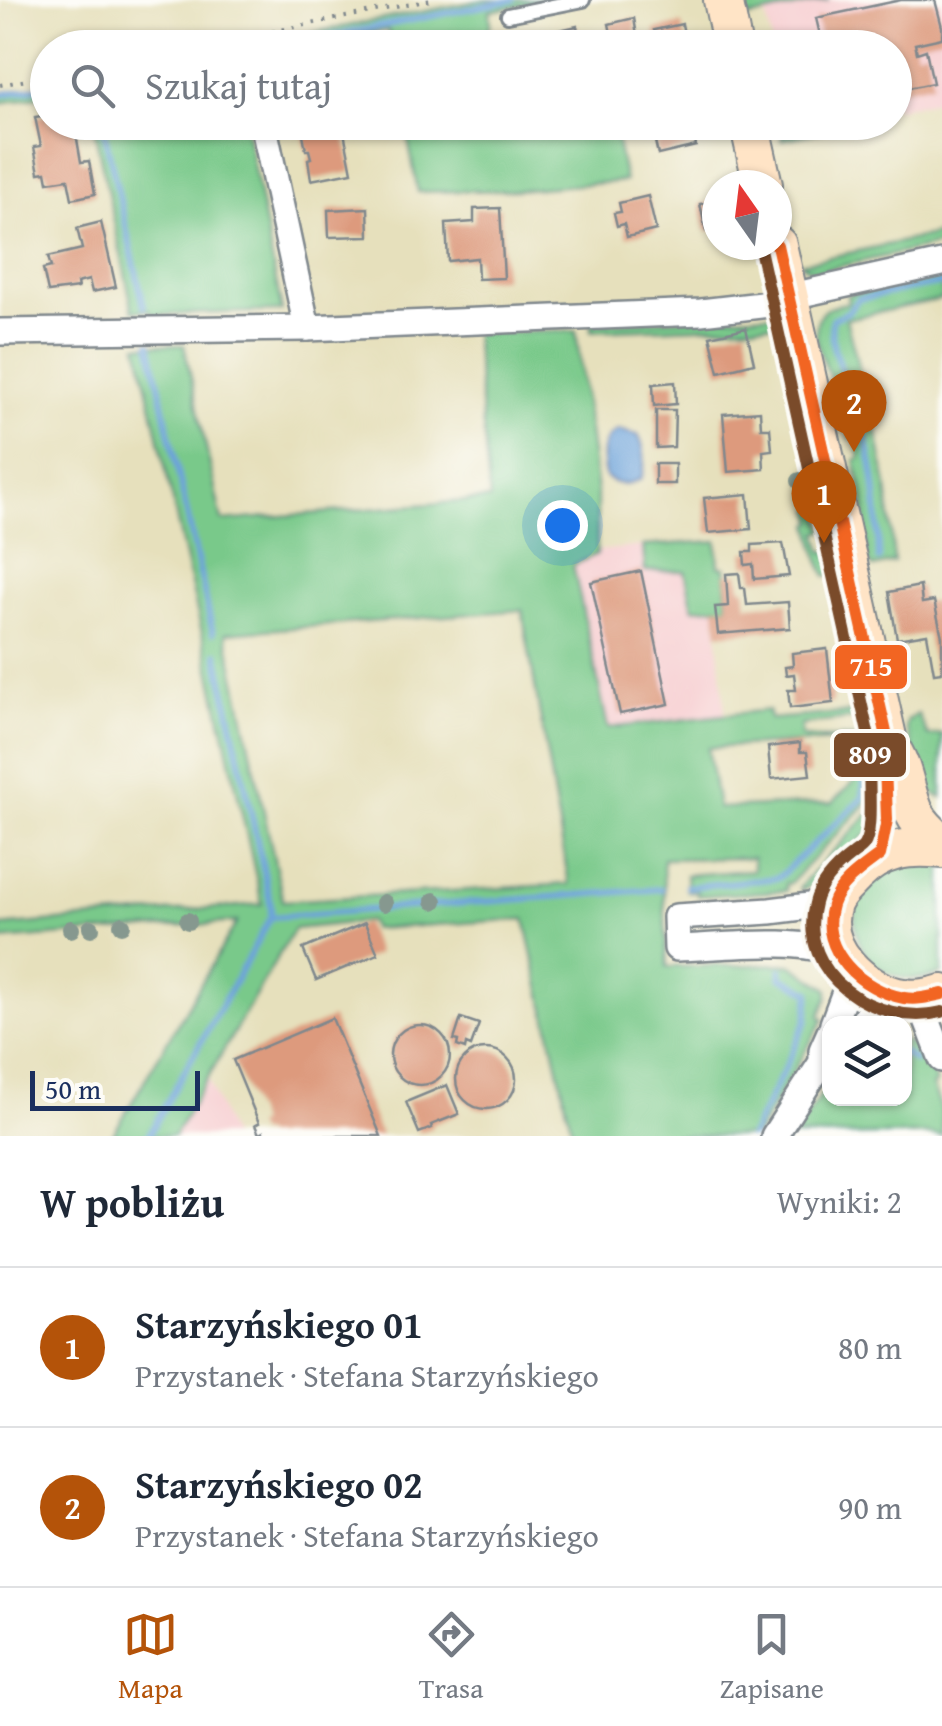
<!DOCTYPE html>
<html lang="pl">
<head>
<meta charset="utf-8">
<style>
  :root { --surface:#fff; --page:#f6f6f7; --text:#1f2937; --muted:#747a83; --line:#e0e1e3; --accent:#b45309 }
  body { margin:0; font-family:"Gentium Book Plus",serif; background:var(--page); color:var(--text) }
  .controls { position:absolute; right:30px; bottom:30px; display:grid; overflow:hidden; border-radius:20px; box-shadow:0 2px 8px #0004 }
  .controls button { width:90px; height:90px; display:grid; place-items:center; padding:0; border:0; border-bottom:2px solid var(--line); background:var(--surface); color:var(--text); font:50px sans-serif }
  .compass { position:absolute; left:702px; top:170px; width:90px; height:90px; border-radius:50%; background:var(--surface); box-shadow:0 2px 8px #0004; rotate:346deg }
  .scale { position:absolute; left:30px; bottom:25px; width:170px; box-sizing:border-box; padding-left:10px; border:5px solid #1b2f5e; border-top:0; font-size:28px; line-height:35px; white-space:nowrap; color:#1b2f5e; -webkit-text-stroke:8px #fdfcf7; paint-order:stroke }
  .you { position:absolute; left:562px; top:525px; width:35px; height:35px; margin:-25px; border:8px solid #fff; border-radius:50%; background:#1a73e8; box-shadow:0 0 0 15px #1a73e833 }
  .badge { display:grid; place-items:center; width:65px; height:65px; border-radius:50%; background:var(--accent); color:#fff; font-size:32px; font-weight:700 }
  .pin { position:absolute; translate:-50% -82px; filter:drop-shadow(0 2px 5px #0008) }
  .pin::after { content:''; position:absolute; top:52px; width:35px; height:30px; background:inherit; clip-path:polygon(0 0,100% 0,50% 100%) }
  .list { margin:0; padding:0; list-style:none }
  h2 { display:flex; justify-content:space-between; align-items:center; height:130px; margin:0; padding:0 40px; font-size:42px }
  h2 small { font-size:32px; font-weight:400; color:var(--muted) }
  .list li { display:grid; grid-template-columns:65px 1fr auto; gap:30px; align-items:center; box-sizing:border-box; height:160px; padding:0 40px; border-top:2px solid var(--line) }
  .list b { display:block; font-size:38px; white-space:nowrap }
  .list p { margin:0; font-size:32px; white-space:nowrap; color:var(--muted) }
  .list em { font-size:32px; font-style:normal; color:var(--muted) }
  .icon { flex:none; width:55px; height:55px; fill:none; stroke:currentColor; stroke-width:2; stroke-linecap:round; stroke-linejoin:round }
  .map { position:relative; flex:none; width:942px; height:1136px; overflow:hidden }
  .search { position:absolute; background:var(--surface); box-shadow:0 2px 8px #0004; left:30px; right:30px; top:30px; height:110px; display:flex; align-items:center; gap:25px; box-sizing:border-box; padding:0 35px; border-radius:55px; color:var(--muted); font-size:38px }
  .sheet { height:450px; background:var(--surface) }
  nav { display:flex; justify-content:space-around; align-items:center; box-sizing:border-box; height:140px; border-top:2px solid var(--line); background:var(--surface); font-size:28px; color:var(--muted) }
  nav a { display:grid; justify-items:center; gap:5px }
  nav .on { color:var(--accent) }
  .map>svg:first-child { display:block }
</style>
</head>
<body>
<div class="map">
<svg width="942" height="1136" viewBox="0 0 942 1136">
  <rect width="100%" height="100%" fill="#fdfcf7"/>
  <filter id="ink" filterUnits="userSpaceOnUse"><feTurbulence type="fractalNoise" baseFrequency=".01" numOctaves="2"/><feDisplacementMap in="SourceGraphic" scale="20" xChannelSelector="R" yChannelSelector="G"/><feConvolveMatrix kernelMatrix="1 2 1 2 8 2 1 2 1" color-interpolation-filters="sRGB"/></filter>
  <filter id="wash" filterUnits="userSpaceOnUse"><feTurbulence type="fractalNoise" baseFrequency=".0048" numOctaves="4" result="noise"/><feDisplacementMap in="SourceGraphic" scale="40" xChannelSelector="R" yChannelSelector="G"/><feGaussianBlur stdDeviation="2.25" result="paint"/><feColorMatrix in="noise" values="0 0 0 0 0 0 0 0 0 0 0 0 0 0 0 0 0 1.4 0 .05"/><feComposite in="paint" operator="in"/></filter>
  <g filter="url(#wash)">
    <rect width="100%" height="100%" fill="#e6e0bc"/>
    <g fill="#f7cfd2">
      <polygon points="829,0 942,0 942,99 895,109 894,48 773,47 766,14"/>
      <polygon points="643,546 646,571 685,571 715,607 725,714 608,728 573,565 596,554 596,551"/>
      <polygon points="208,1079 231,1136 174,1136"/>
    </g>
    <g fill="#79c98a" stroke="#4a7c74" stroke-width="2.5" fill-rule="evenodd">
      <polygon points="483,0 548,0 490,11 491,25 477,47 391,47 388,30 295,47 237,47"/>
      <polygon points="738,0 829,0 742,19"/>
      <polygon points="47,84 47,95 0,103 0,93"/>
      <polygon points="93,123 245,123 282,311 154,315 149,310 133,311"/>
      <polygon points="405,123 613,123 625,181 516,190 418,192"/>
      <polygon points="942,233 942,244 818,271 808,269 801,263"/>
      <path d="M 942,274 L 942,299 L 846,319 L 878,438 L 887,485 L 894,562 L 873,567 L 868,560 L 864,501 L 855,460 L 860,458 L 856,438 L 850,438 C 848,425 846,411 841,399 C 832,378 801,329 825,310 C 831,305 841,304 848,303 L 847,295 Z"/>
      <polygon points="772,314 776,317 778,324 591,331 591,324"/>
      <path d="M 576,331 L 597,491 L 597,554 L 573,565 L 608,728 L 768,710 L 770,719 L 855,712 L 843,653 L 850,651 L 865,717 L 801,725 L 801,736 C 822,741 845,736 868,737 L 869,744 L 852,744 L 851,740 L 708,748 L 718,808 L 832,803 L 861,775 L 859,756 L 870,755 L 873,800 L 869,801 L 790,883 L 786,884 L 786,891 L 697,896 L 697,891 L 687,891 L 686,875 L 753,870 L 753,858 L 663,859 L 667,967 L 791,964 L 828,989 L 828,997 L 820,1016 L 824,1019 L 756,1136 L 573,1136 L 525,919 L 373,929 L 369,921 L 294,929 L 174,1136 L 112,1136 L 237,922 L 0,940 L 0,926 L 262,904 L 138,345 L 184,345 L 222,521 L 490,499 L 474,333 ZM 522,610 L 569,884 L 283,901 L 226,633 Z"/>
      <polygon points="818,508 824,531 818,533 823,552 828,551 833,575 826,576 819,561 810,524 814,522 812,509"/>
      <polygon points="717,541 719,566 725,567 728,606 693,608 685,571 645,571 643,546"/>
      <polygon points="918,714 928,736 942,734 942,798 925,789 906,727 908,720"/>
      <path d="M 875,807 L 880,807 C 876,836 860,837 843,856 C 830,872 821,884 800,890 L 800,886 Z"/>
      <path d="M 890,864 L 942,866 L 942,973 C 903,991 858,967 855,923 C 854,915 854,906 858,899 C 864,887 880,874 890,864 Z"/>
      <polygon points="905,1040 925,1053 936,1083 932,1086 942,1110 942,1136 929,1134 794,1136 829,1082 830,1098 904,1098"/>
    </g>
    <polygon fill="#62ad76" stroke="#3e6e6a" stroke-width="2.5" points="832,123 863,123 782,140 781,135"/>
    <path fill="#6da3da" stroke="#44699c" stroke-width="2.5" d="M 618,430 L 638,435 C 646,448 646,465 641,479 C 627,485 617,487 605,477 C 602,459 598,440 618,430 Z"/>
    <g fill="none" stroke-linecap="round" stroke-linejoin="round">
      <g stroke="#6da3da" stroke-width="6">
        <polyline points="271,48 513,0"/>
        <polyline points="0,95 48,86"/>
        <polyline points="102,122 144,306"/>
        <polyline points="150,343 213,633"/>
        <path d="M 879,559 C 878,523 877,486 869,451 C 865,429 856,405 848,385 C 838,361 829,345 832,319 L 848,312 L 858,299 L 942,283"/>
        <polyline points="687,887 778,878 863,798 865,768"/>
        <polyline points="271,917 661,889"/>
        <polyline points="904,1053 915,1061"/>
        <polyline points="148,1136 271,917 271,906 217,653"/>
        <polyline points="750,1136 785,1068 807,1019 810,992 781,977 781,970"/>
      </g>
    </g>
    <g id="blocks">
      <g fill="#dd9a7d">
        <polygon points="901,0 935,0 942,27 942,38 915,44 917,53 926,50 933,83 894,91 894,48 823,48 816,18"/>
        <polygon points="634,18 639,48 614,47 609,24"/>
        <polygon points="682,24 687,48 658,48 654,30"/>
        <polygon points="577,26 581,47 547,48 553,44 551,32"/>
        <polygon points="48,115 48,122 74,122 81,162 89,161 95,194 72,199 68,179 48,182 46,172 39,173 34,147 41,146 35,117"/>
        <polygon points="337,122 342,122 352,172 311,180 308,159 311,158 309,150 306,150 302,129"/>
        <polygon points="659,122 691,122 696,146 658,155 654,137 662,135"/>
        <polygon points="648,196 656,230 627,237 624,224 617,226 614,213 621,212 619,203"/>
        <polygon points="717,201 717,229 706,231 700,204"/>
        <polygon points="368,208 369,236 329,237 328,210"/>
        <polygon points="500,208 504,278 478,279 477,258 448,261 446,224 474,222 474,209"/>
        <polygon points="101,222 116,287 92,292 89,280 77,283 78,288 48,292 43,269 51,267 48,257 82,249 77,228"/>
        <polygon points="746,328 754,363 719,372 710,336"/>
        <polygon points="675,382 676,404 654,406 653,384"/>
        <polygon points="656,410 675,410 674,447 656,448"/>
        <polygon points="760,411 761,428 770,428 772,450 763,451 764,469 728,472 723,414"/>
        <rect x="655" y="464" width="20" height="20"/>
        <polygon points="748,494 751,529 708,533 704,498"/>
        <polygon points="783,543 789,576 754,579 753,564 745,565 744,552 752,552 752,545"/>
        <polygon points="641,571 669,704 620,714 591,582"/>
        <polygon points="739,573 741,588 745,588 747,605 788,602 790,628 718,634 715,607 728,606 726,574"/>
        <polygon points="920,586 922,603 934,601 942,637 942,672 934,673 927,634 897,639 889,592"/>
        <polygon points="827,649 833,703 790,708 788,690 796,690 794,674 786,675 785,667 793,666 792,653"/>
        <polygon points="800,743 800,752 807,752 810,775 771,779 768,747"/>
        <polygon points="365,923 378,954 316,980 303,949"/>
        <polygon points="332,1018 381,1136 264,1136 263,1132 259,1134 255,1125 259,1123 233,1060"/>
        <polygon points="461,1018 479,1024 471,1046 466,1044 465,1049 457,1046 458,1041 454,1040"/>
        <circle cx="420" cy="1055" r="30"/>
        <circle cx="486" cy="1079" r="30"/>
        <polygon points="447,1085 459,1114 431,1125 432,1128 419,1133 406,1102"/>
      </g>
    </g>
  </g>
  <g filter="url(#ink)">
    <use href="#blocks" fill-opacity="0" stroke="#80888d" stroke-width="2.5"/>
    <g fill="none" stroke-linecap="round" stroke-linejoin="round">
      <g stroke="#80888d" stroke-width="18">
        <polyline id="lane" points="508,15 583,0"/>
      </g>
      <g stroke="#80888d" stroke-width="30">
        <g id="street">
          <polyline points="265,132 307,328"/>
          <polyline points="0,332 307,328 701,312 778,303 801,294 942,263"/>
          <path d="M 833,903 L 770,911 L 676,917 L 677,948 C 720,947 802,936 838,955"/>
          <polyline points="919,999 942,1059"/>
          <polyline points="833,1024 853,971"/>
          <polyline points="861,1024 885,993"/>
          <polyline points="774,1136 822,1062 822,1050 830,1032"/>
        </g>
      </g>
      <g stroke="#80888d" stroke-width="42">
        <g id="secondary">
          <polyline points="723,0 733,48"/>
          <polyline points="749,122 763,185"/>
          <path d="M 777,245 L 889,746 C 905,768 904,790 915,814 C 921,826 932,835 942,844"/>
          <path d="M 942,849 C 908,845 881,849 856,874 C 848,883 836,892 832,904 C 817,948 863,993 904,998 C 917,1000 929,998 942,994"/>
        </g>
      </g>
      <g stroke="#80888d" stroke-width="4" stroke-dasharray="2.5 8" stroke-linecap="butt">
        <polyline points="190,48 431,0"/>
        <polyline points="0,85 48,76"/>
      </g>
      <use href="#lane" stroke="#fff" stroke-width="12"/>
      <use href="#street" stroke="#fff" stroke-width="25"/>
      <use href="#secondary" stroke="#ffe4c6" stroke-width="38"/>
      <g stroke="#fdfcf7" stroke-width="20">
        <path id="bus-1" d="M 777,245 L 889,746 L 885,764 L 887,820 L 880,855 C 863,868 839,883 832,905 C 818,950 862,991 904,998 C 917,1000 929,997 942,994"/>
      </g>
      <g stroke="#fdfcf7" stroke-width="20">
        <path id="bus-2" d="M 760,249 L 871,746 C 866,770 875,829 864,845 C 861,850 856,851 852,855 C 836,867 820,882 815,903 C 796,975 877,1028 942,1012"/>
      </g>
      <use href="#bus-1" stroke="#f26522" stroke-width="12"/>
      <use href="#bus-2" stroke="#7a4b2a" stroke-width="12"/>
    </g>
    <g fill="#86988f">
      <circle cx="800" cy="481" r="9"/>
      <circle cx="434" cy="901" r="9"/>
      <circle cx="384" cy="903" r="9"/>
      <circle cx="188" cy="921" r="9"/>
      <circle cx="122" cy="925" r="9"/>
      <circle cx="91" cy="928" r="9"/>
      <circle cx="71" cy="929" r="9"/>
    </g>
  </g>
  <g stroke="#fdfcf7" stroke-width="4">
    <rect x="833" y="643" width="76" height="48" rx="10" fill="#f26522"/>
    <rect x="832" y="731" width="76" height="48" rx="10" fill="#7a4b2a"/>
  </g>
  <g font-size="28" text-anchor="middle" font-weight="bold" fill="#fff">
    <text x="871" y="676">715</text>
    <text x="870" y="764">809</text>
  </g>
</svg>
<div class="controls">
<button><svg class="icon" aria-label="layers" viewBox="0 0 24 24"><path d="M12 4l9 5-9 5-9-5zM3 14l9 5 9-5"/></svg></button>
</div>
<svg class="compass" viewBox="-18 -18 36 36"><path d="M0-13l5 13h-10z" fill="#e53935"/><path d="M0 13l5-13h-10z" fill="#747a83"/></svg>
<div class="scale">50 m</div>
<div class="you"></div>
<div class="pin badge" style="left:824px;top:543px">1</div>
<div class="pin badge" style="left:854px;top:452px">2</div>
<div class="search"><svg class="icon" aria-label="search" viewBox="0 0 24 24"><circle cx="10" cy="10" r="6"/><path d="M15 15l6 6"/></svg>Szukaj tutaj</div>
</div>
<section class="sheet">
<h2>W pobliżu<small>Wyniki: 2</small></h2>
<ul class="list">
<li><span class="badge">1</span><div><b>Starzyńskiego 01</b><p>Przystanek · Stefana Starzyńskiego</p></div><em>80 m</em></li>
<li><span class="badge">2</span><div><b>Starzyńskiego 02</b><p>Przystanek · Stefana Starzyńskiego</p></div><em>90 m</em></li>
</ul>
</section>
<nav>
<a class="on"><svg class="icon" aria-label="map" viewBox="0 0 24 24"><path d="M3 6l6-2 6 2 6-2v14l-6 2-6-2-6 2zM9 4v14M15 6v14"/></svg>Mapa</a>
<a><svg class="icon" aria-label="directions" viewBox="0 0 24 24"><path d="M12 3l9 9-9 9-9-9zM9 14v-3h6M13 9l2 2-2 2"/></svg>Trasa</a>
<a><svg class="icon" aria-label="saved" viewBox="0 0 24 24"><path d="M7 4h10v16l-5-4-5 4z"/></svg>Zapisane</a>
</nav>
</body>
</html>
